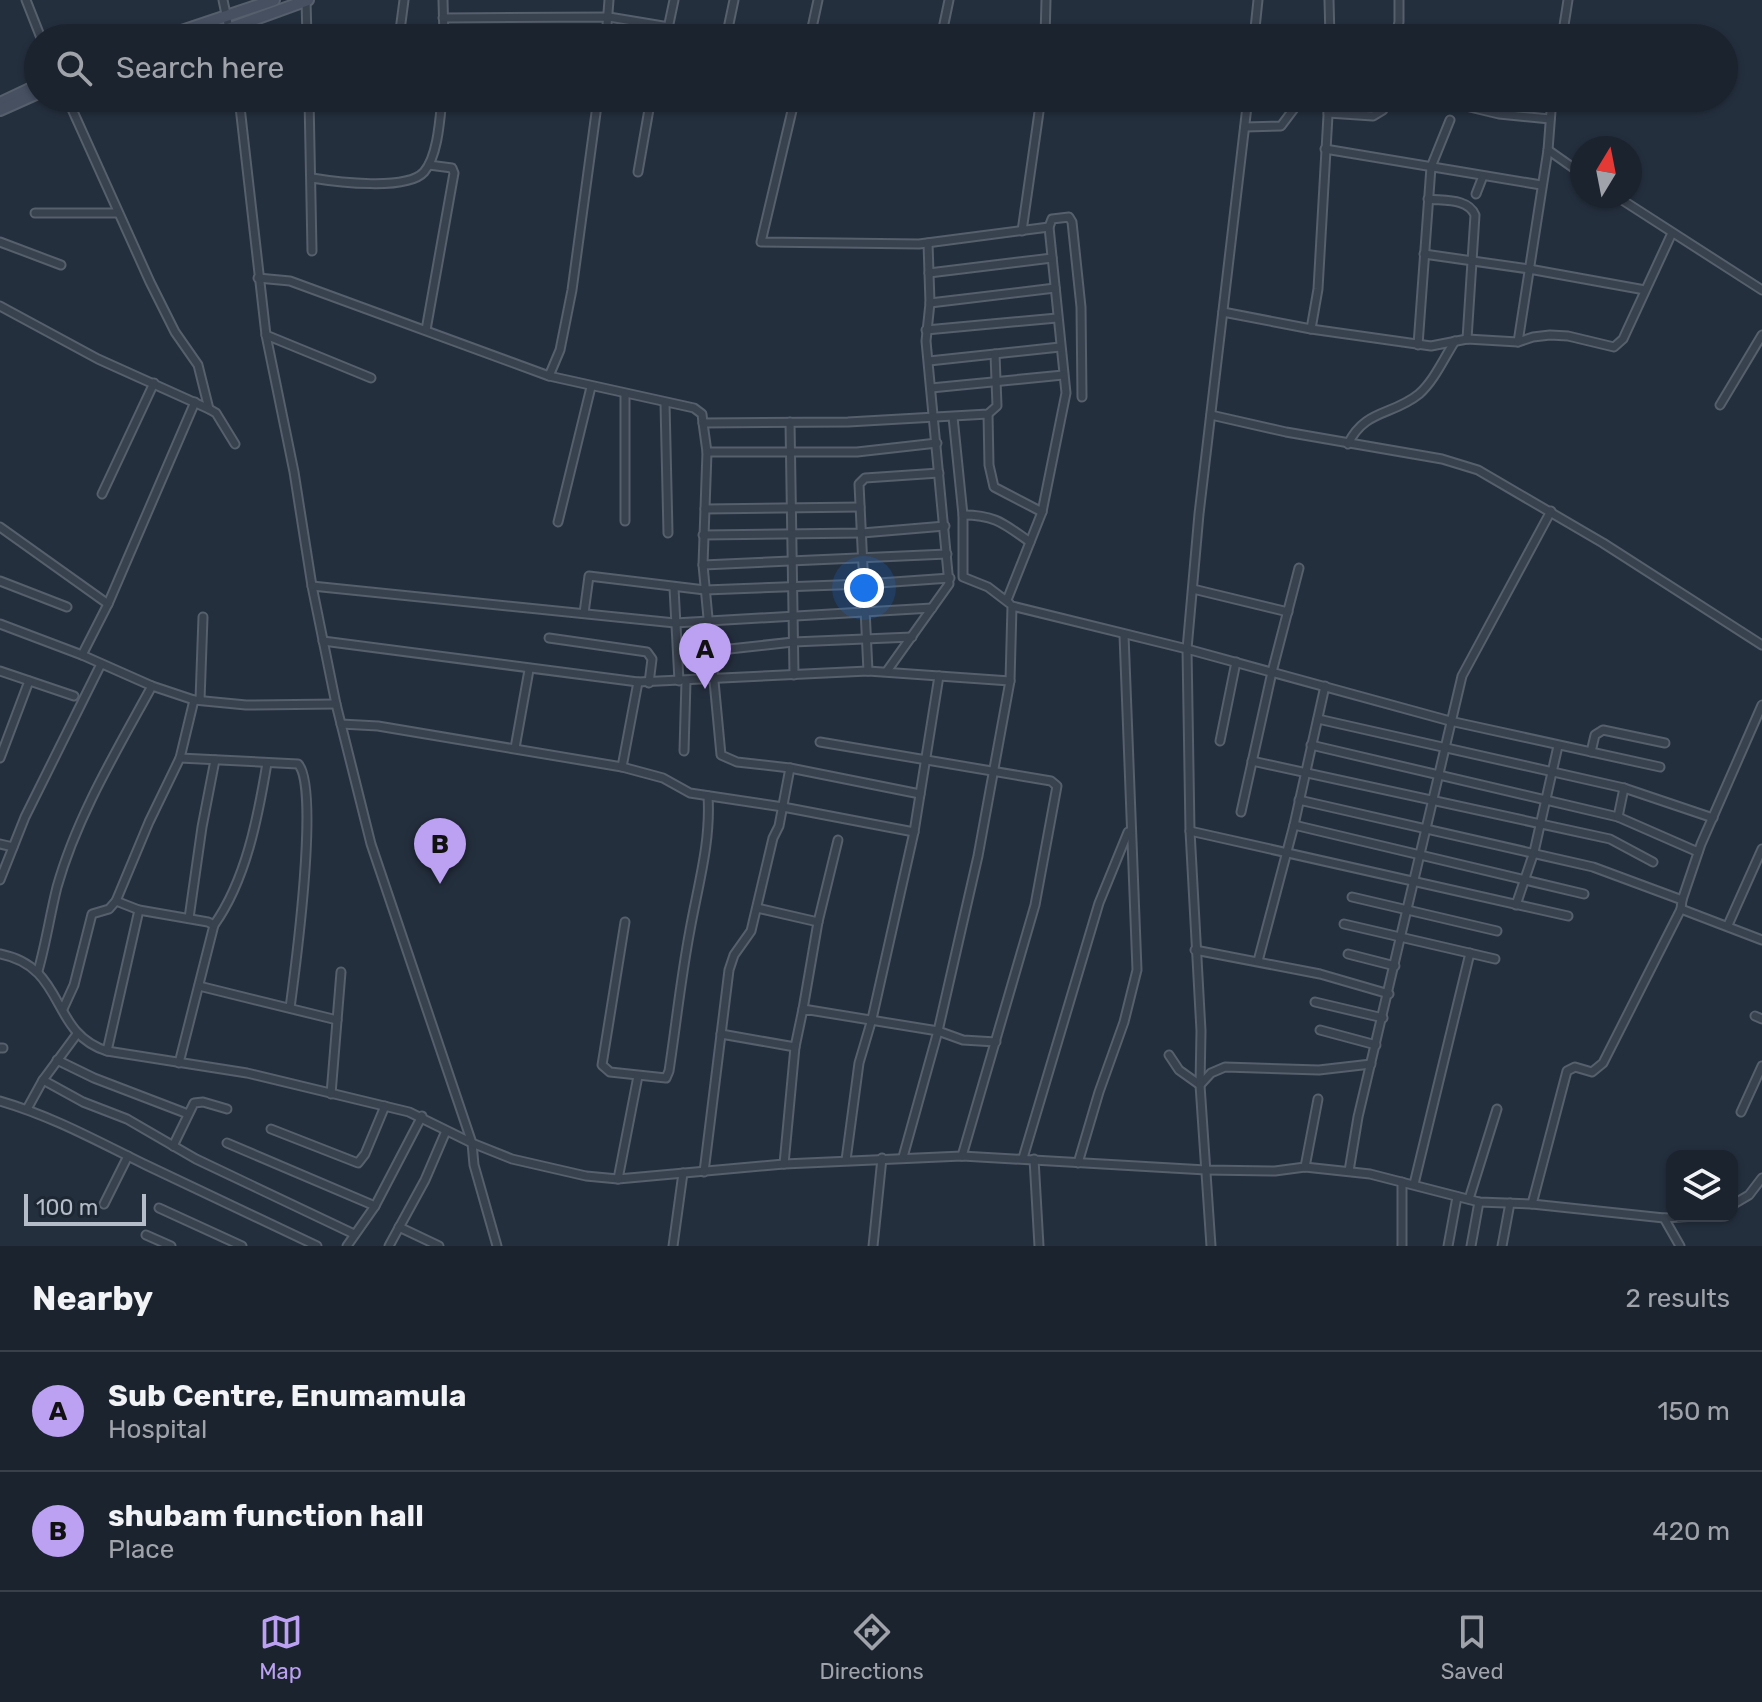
<!DOCTYPE html>
<html lang="en">
<head>
<meta charset="utf-8">
<style>
  :root { --surface:#1b232e; --page:#282f3a; --text:#f1f3f6; --muted:#a0a4aa; --line:#39404a; --accent:#bca0f2 }
  body { margin:0; font-family:Rubik,sans-serif; background:var(--page); color:var(--text) }
  .controls { position:absolute; right:24px; bottom:24px; display:grid; overflow:hidden; border-radius:16px; box-shadow:0 2px 6px #0004 }
  .controls button { width:72px; height:72px; display:grid; place-items:center; padding:0; border:0; border-bottom:2px solid var(--line); background:var(--surface); color:var(--text); font:40px sans-serif }
  .compass { position:absolute; left:1570px; top:136px; width:72px; height:72px; border-radius:50%; background:var(--surface); box-shadow:0 2px 6px #0004; rotate:10deg }
  .scale { position:absolute; left:24px; bottom:20px; width:122px; box-sizing:border-box; padding-left:8px; border:4px solid #b4bcc9; border-top:0; font-size:22px; line-height:28px; white-space:nowrap; color:#b4bcc9; -webkit-text-stroke:6px #1d2633; paint-order:stroke }
  .you { position:absolute; left:864px; top:588px; width:28px; height:28px; margin:-20px; border:6px solid #fff; border-radius:50%; background:#1a73e8; box-shadow:0 0 0 12px #1a73e833 }
  .badge { display:grid; place-items:center; width:52px; height:52px; border-radius:50%; background:var(--accent); color:#111; font-size:26px; font-weight:700 }
  .pin { position:absolute; translate:-50% -66px; filter:drop-shadow(0 2px 4px #0008) }
  .pin::after { content:''; position:absolute; top:42px; width:28px; height:24px; background:inherit; clip-path:polygon(0 0,100% 0,50% 100%) }
  .list { margin:0; padding:0; list-style:none }
  h2 { display:flex; justify-content:space-between; align-items:center; height:104px; margin:0; padding:0 32px; font-size:34px }
  h2 small { font-size:26px; font-weight:400; color:var(--muted) }
  .list li { display:grid; grid-template-columns:52px 1fr auto; gap:24px; align-items:center; box-sizing:border-box; height:120px; padding:0 32px; border-top:2px solid var(--line) }
  .list b { display:block; font-size:30px; white-space:nowrap }
  .list p { margin:0; font-size:26px; white-space:nowrap; color:var(--muted) }
  .list em { font-size:26px; font-style:normal; color:var(--muted) }
  .icon { flex:none; width:44px; height:44px; fill:none; stroke:currentColor; stroke-width:2; stroke-linecap:round; stroke-linejoin:round }
  .map { position:relative; flex:none; width:1762px; height:1246px; overflow:hidden }
  .search { position:absolute; background:var(--surface); box-shadow:0 2px 6px #0004; left:24px; right:24px; top:24px; height:88px; display:flex; align-items:center; gap:20px; box-sizing:border-box; padding:0 28px; border-radius:44px; color:var(--muted); font-size:30px }
  .sheet { height:344px; background:var(--surface) }
  nav { display:flex; justify-content:space-around; align-items:center; box-sizing:border-box; height:112px; border-top:2px solid var(--line); background:var(--surface); font-size:22px; color:var(--muted) }
  nav a { display:grid; justify-items:center; gap:4px }
  nav .on { color:var(--accent) }
  .map>svg:first-child { display:block }
</style>
</head>
<body>
<div class="map">
<svg width="1762" height="1246" viewBox="0 0 1762 1246">
  <rect width="100%" height="100%" fill="#242f3e"/>
  <g fill="none" stroke-linecap="round" stroke-linejoin="round">
    <g stroke="#565f6c" stroke-width="11">
      <g id="street">
        <polyline points="26,0 41,38"/>
        <polyline points="223,0 231,38"/>
        <polyline points="306,0 307,38"/>
        <polyline points="443,0 444,38"/>
        <polyline points="1329,0 1330,38"/>
        <polyline points="443,18 609,17 669,27"/>
        <polyline points="810,37 818,0"/>
        <polyline points="399,38 404,0"/>
        <polyline points="606,38 609,0"/>
        <polyline points="666,38 674,0"/>
        <polyline points="726,38 734,0"/>
        <polyline points="765,38 774,31 810,36"/>
        <polyline points="941,38 949,0"/>
        <polyline points="1045,38 1046,0"/>
        <polyline points="1254,38 1258,0"/>
        <polyline points="1395,38 1399,22 1399,0"/>
        <polyline points="1562,38 1568,0"/>
        <polyline points="67,98 150,282 175,332 198,365 209,409"/>
        <polyline points="239,98 266,335 294,472 312,586 336,704 371,844 472,1143 474,1165 497,1246"/>
        <polyline points="309,98 312,251"/>
        <polyline points="637,98 650,100"/>
        <polyline points="795,98 761,242 919,244 1049,227 1066,393 1042,512 1007,600"/>
        <polyline points="1432,98 1499,114 1550,119"/>
        <polyline points="1328,113 1373,116 1383,110 1386,98"/>
        <polyline points="1245,127 1281,126 1296,106 1329,101"/>
        <polyline points="1325,149 1541,185"/>
        <polyline points="1548,150 1582,174"/>
        <polyline points="638,172 651,98"/>
        <path d="M 312,178 C 336,182 407,191 424,172 C 438,156 440,118 442,98"/>
        <polyline points="1476,194 1483,176"/>
        <polyline points="1616,196 1762,290"/>
        <path d="M 1428,199 C 1444,201 1468,198 1475,215 L 1467,339"/>
        <polyline points="35,213 118,213"/>
        <polyline points="1049,227 1052,219 1069,217 1072,222 1081,307 1082,397"/>
        <polyline points="1022,231 1041,98"/>
        <polyline points="0,242 61,265"/>
        <polyline points="1424,254 1529,269 1645,290"/>
        <polyline points="929,273 1052,258"/>
        <polyline points="258,278 290,281 549,376 694,408 702,414 703,423"/>
        <polyline points="930,303 1055,288"/>
        <polyline points="0,306 98,359 209,409 216,413 235,444"/>
        <polyline points="1223,312 1311,329 1431,346 1467,339 1518,342 1533,337 1550,335 1568,336 1614,347 1623,339 1672,233"/>
        <polyline points="1311,329 1318,289 1329,98"/>
        <polyline points="426,330 454,173 452,168 429,165"/>
        <polyline points="926,330 1057,318"/>
        <polyline points="266,335 371,378"/>
        <polyline points="1518,342 1548,150 1552,98"/>
        <polyline points="1418,345 1431,167 1450,120"/>
        <polyline points="929,361 1060,347"/>
        <polyline points="549,376 560,350 572,290 598,98"/>
        <polyline points="931,388 1063,375"/>
        <polyline points="625,394 625,521"/>
        <polyline points="665,403 668,533"/>
        <polyline points="1720,405 1762,335"/>
        <polyline points="988,414 989,465 994,487 1042,512"/>
        <polyline points="1211,415 1286,432 1442,459 1478,470 1603,543 1762,645"/>
        <polyline points="953,417 963,515 963,577 988,587 1009,603"/>
        <polyline points="790,422 794,675"/>
        <path d="M 1348,444 C 1365,409 1392,416 1419,394 C 1434,381 1444,358 1455,341"/>
        <polyline points="707,452 857,452 937,443"/>
        <polyline points="102,494 154,383"/>
        <polyline points="705,509 860,507"/>
        <path d="M 963,515 C 996,515 1004,524 1030,542"/>
        <polyline points="558,522 591,387"/>
        <polyline points="0,527 108,604"/>
        <polyline points="703,535 862,533 945,526"/>
        <polyline points="703,565 947,554"/>
        <polyline points="0,581 67,607"/>
        <polyline points="312,586 675,623 932,608"/>
        <polyline points="674,588 679,681"/>
        <polyline points="1193,589 1288,612"/>
        <polyline points="584,613 589,576 705,590 865,584 950,578"/>
        <polyline points="0,624 82,655 152,686 194,700 246,705 336,704"/>
        <polyline points="549,638 647,652 652,659 649,683"/>
        <polyline points="323,641 638,682 868,671 1010,681 1012,606 1187,649 1450,721 1660,767"/>
        <polyline points="711,651 793,642 912,637"/>
        <polyline points="82,655 108,604 195,402"/>
        <polyline points="0,671 74,696"/>
        <polyline points="868,671 859,484 865,478 939,473"/>
        <polyline points="887,671 949,584 926,341 930,303 928,243"/>
        <polyline points="200,700 203,617"/>
        <polyline points="1318,719 1624,788 1713,818"/>
        <polyline points="341,724 378,726 622,767 638,682"/>
        <polyline points="1220,741 1236,662"/>
        <polyline points="820,742 1051,781 1057,786 1035,905 962,1156"/>
        <polyline points="1311,745 1618,817 1698,852"/>
        <polyline points="515,748 529,670"/>
        <polyline points="684,751 686,681"/>
        <polyline points="1591,752 1595,735 1603,730 1665,743"/>
        <polyline points="0,758 29,681"/>
        <path d="M 180,758 L 298,764 C 320,786 295,971 290,1008"/>
        <polyline points="1252,761 1610,839 1653,862"/>
        <polyline points="622,767 663,778 690,793 783,807 914,832"/>
        <polyline points="920,794 790,768 737,762 721,755 703,565 707,452 703,423 848,422 988,414 997,406 995,354"/>
        <polyline points="1299,800 1593,867 1682,900 1681,909 1603,1063 1592,1072 1575,1067 1567,1071 1532,1204"/>
        <polyline points="1241,812 1272,672 1299,568"/>
        <polyline points="1618,817 1624,788"/>
        <polyline points="1294,825 1584,894"/>
        <polyline points="1190,831 1568,916"/>
        <polyline points="0,844 13,847"/>
        <polyline points="0,880 25,817 101,664"/>
        <polyline points="1352,897 1497,931"/>
        <polyline points="1682,900 1701,844 1762,705"/>
        <polyline points="116,901 139,910 208,922 214,925 179,1063"/>
        <polyline points="1516,905 1534,852 1558,746"/>
        <polyline points="757,908 818,922"/>
        <polyline points="1681,909 1762,940"/>
        <polyline points="189,918 202,827 215,760"/>
        <path d="M 625,922 L 602,1065 L 610,1072 L 666,1078 L 669,1071 C 676,1025 681,977 690,930 C 698,885 711,842 708,796"/>
        <polyline points="1344,924 1495,959"/>
        <path d="M 214,925 C 246,880 258,817 267,763"/>
        <polyline points="1728,925 1762,849"/>
        <polyline points="1195,950 1320,974 1389,994"/>
        <path d="M 0,954 C 67,967 49,1033 107,1051 L 247,1073 L 409,1112 L 472,1143 L 512,1159 L 586,1176 L 618,1179 L 784,1164 L 962,1156 L 1206,1170 L 1275,1171 L 1305,1167 L 1370,1174 L 1479,1202 L 1532,1204 L 1664,1218 L 1696,1216"/>
        <polyline points="1348,954 1395,966"/>
        <polyline points="1258,961 1294,825 1325,686"/>
        <path d="M 38,971 C 46,943 50,915 57,887 C 77,816 117,750 152,686"/>
        <polyline points="199,986 337,1020"/>
        <polyline points="1315,1002 1383,1018"/>
        <polyline points="63,1009 74,985 92,914 109,909 116,901 149,822 180,758 194,700"/>
        <polyline points="803,1009 818,922 838,840"/>
        <polyline points="1755,1016 1762,1019"/>
        <polyline points="1320,1030 1376,1045"/>
        <polyline points="721,1034 795,1047 803,1009 938,1031 963,1040 996,1042"/>
        <polyline points="0,1048 3,1048"/>
        <polyline points="107,1051 139,910"/>
        <polyline points="1169,1055 1179,1070 1200,1085 1211,1073 1225,1067 1319,1070 1371,1064"/>
        <polyline points="57,1060 94,1078 188,1114"/>
        <polyline points="43,1080 83,1102 127,1119 196,1159 354,1234"/>
        <polyline points="331,1094 341,972"/>
        <path d="M 0,1101 C 52,1116 97,1141 146,1165 C 203,1192 260,1219 317,1246"/>
        <polyline points="27,1109 43,1080 77,1034"/>
        <polyline points="1741,1112 1762,1066"/>
        <polyline points="271,1129 358,1163 365,1154 385,1106"/>
        <polyline points="227,1143 375,1206"/>
        <polyline points="173,1146 194,1103 203,1102 227,1109"/>
        <polyline points="903,1157 938,1031 978,856 1010,681"/>
        <polyline points="1023,1158 1099,903 1128,832"/>
        <polyline points="1034,1159 1039,1246"/>
        <polyline points="846,1160 859,1063 872,1019 914,832 939,676"/>
        <polyline points="1078,1163 1099,1092 1124,1022 1137,970 1124,635"/>
        <polyline points="784,1164 795,1047"/>
        <polyline points="1305,1167 1318,1099"/>
        <polyline points="1349,1171 1358,1117 1462,676 1551,511"/>
        <polyline points="704,1172 729,970 734,955 751,931 773,838 779,826 790,768"/>
        <polyline points="618,1179 638,1076"/>
        <polyline points="1414,1184 1470,953"/>
        <polyline points="1469,1199 1497,1109"/>
        <polyline points="104,1204 128,1156"/>
        <polyline points="1732,1205 1749,1195 1762,1178"/>
        <polyline points="159,1208 242,1246"/>
        <polyline points="1664,1218 1680,1246"/>
        <polyline points="399,1227 439,1246"/>
        <polyline points="146,1235 171,1246"/>
        <polyline points="347,1246 375,1206 422,1116"/>
        <polyline points="389,1246 425,1180 446,1131"/>
        <polyline points="673,1246 683,1173"/>
        <polyline points="873,1246 882,1158"/>
        <polyline points="1211,1246 1200,1085 1201,1031 1190,831 1187,649 1199,514 1248,98"/>
        <polyline points="1402,1246 1402,1182"/>
        <polyline points="1448,1246 1457,1197"/>
        <polyline points="1471,1246 1479,1202"/>
        <polyline points="1502,1246 1510,1203"/>
      </g>
    </g>
    <g stroke="#565f6c" stroke-width="14">
      <g id="secondary">
        <polyline points="161,38 274,0"/>
        <polyline points="203,38 308,0"/>
        <polyline points="0,103 38,85"/>
        <polyline points="0,110 38,93"/>
      </g>
    </g>
    <use href="#street" stroke="#38414e" stroke-width="7"/>
    <use href="#secondary" stroke="#465061" stroke-width="10"/>
  </g>
</svg>
<div class="controls">
<button><svg class="icon" aria-label="layers" viewBox="0 0 24 24"><path d="M12 4l9 5-9 5-9-5zM3 14l9 5 9-5"/></svg></button>
</div>
<svg class="compass" viewBox="-18 -18 36 36"><path d="M0-13l5 13h-10z" fill="#e53935"/><path d="M0 13l5-13h-10z" fill="#a0a4aa"/></svg>
<div class="scale">100 m</div>
<div class="you"></div>
<div class="pin badge" style="left:705px;top:689px">A</div>
<div class="pin badge" style="left:440px;top:884px">B</div>
<div class="search"><svg class="icon" aria-label="search" viewBox="0 0 24 24"><circle cx="10" cy="10" r="6"/><path d="M15 15l6 6"/></svg>Search here</div>
</div>
<section class="sheet">
<h2>Nearby<small>2 results</small></h2>
<ul class="list">
<li><span class="badge">A</span><div><b>Sub Centre, Enumamula</b><p>Hospital</p></div><em>150 m</em></li>
<li><span class="badge">B</span><div><b>shubam function hall</b><p>Place</p></div><em>420 m</em></li>
</ul>
</section>
<nav>
<a class="on"><svg class="icon" aria-label="map" viewBox="0 0 24 24"><path d="M3 6l6-2 6 2 6-2v14l-6 2-6-2-6 2zM9 4v14M15 6v14"/></svg>Map</a>
<a><svg class="icon" aria-label="directions" viewBox="0 0 24 24"><path d="M12 3l9 9-9 9-9-9zM9 14v-3h6M13 9l2 2-2 2"/></svg>Directions</a>
<a><svg class="icon" aria-label="saved" viewBox="0 0 24 24"><path d="M7 4h10v16l-5-4-5 4z"/></svg>Saved</a>
</nav>
</body>
</html>
